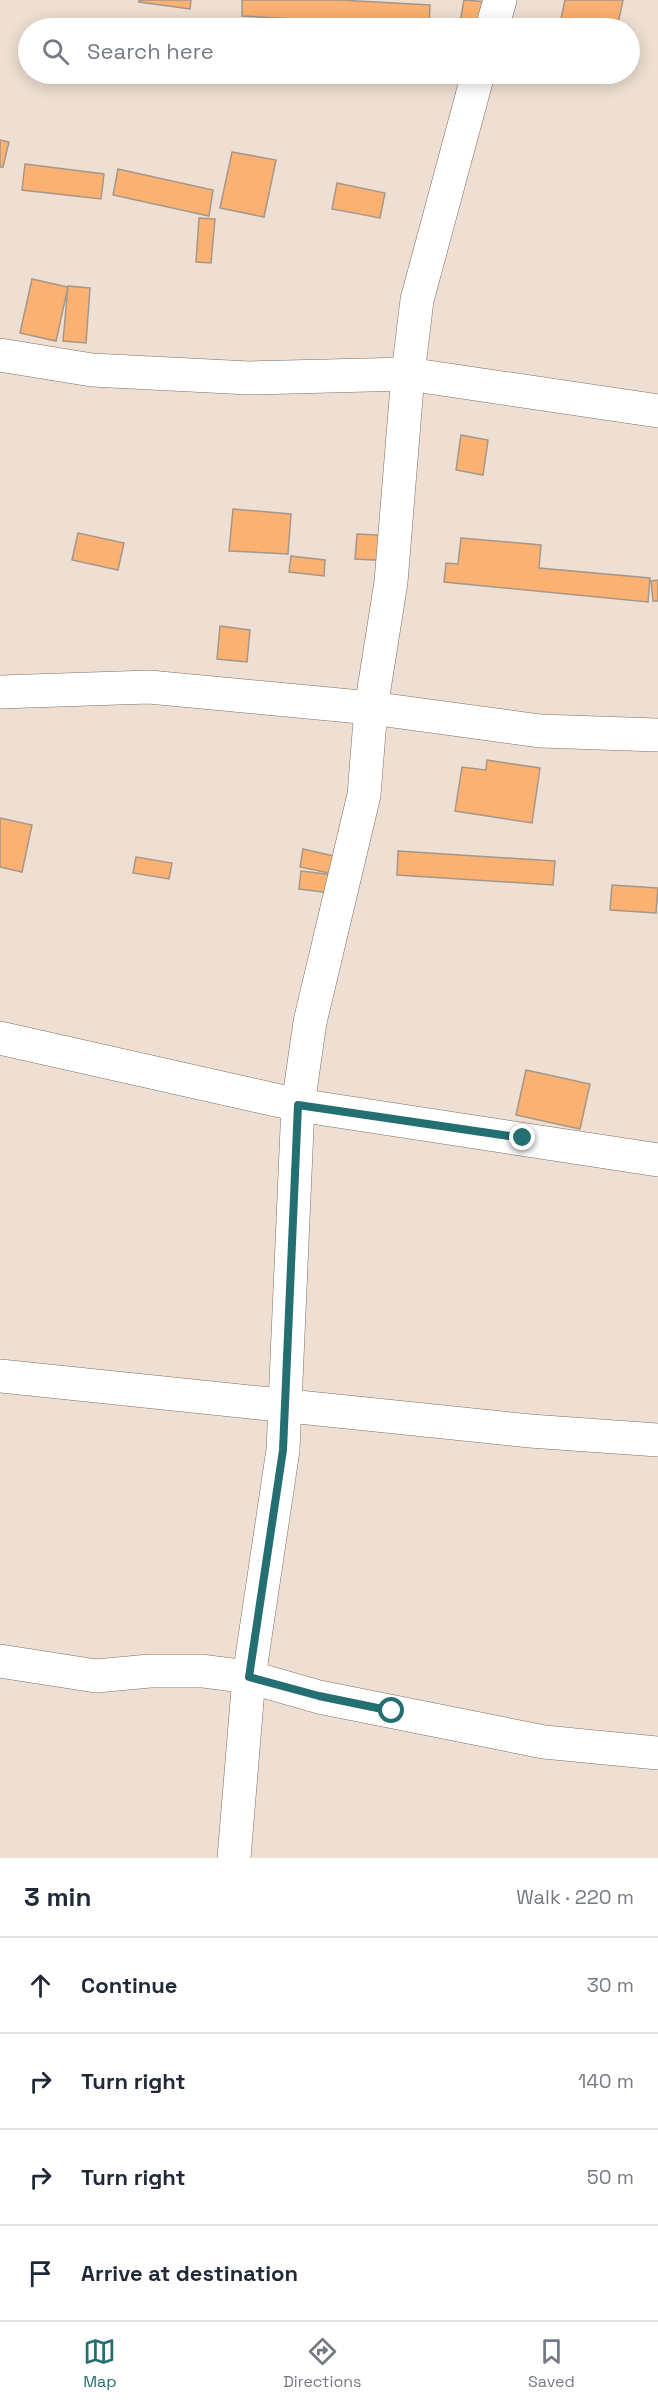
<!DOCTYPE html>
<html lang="en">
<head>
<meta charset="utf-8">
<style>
  :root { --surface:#fff; --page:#f6f6f7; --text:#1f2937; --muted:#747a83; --line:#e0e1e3; --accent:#246f72 }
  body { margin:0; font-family:"Space Grotesk",sans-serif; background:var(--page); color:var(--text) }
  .stop { position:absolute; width:18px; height:18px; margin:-14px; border:4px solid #246f72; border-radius:50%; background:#fff }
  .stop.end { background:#246f72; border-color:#fff; box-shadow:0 2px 6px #0008 }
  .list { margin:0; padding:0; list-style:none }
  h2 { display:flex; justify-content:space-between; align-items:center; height:78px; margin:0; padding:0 24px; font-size:26px }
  h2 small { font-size:20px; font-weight:400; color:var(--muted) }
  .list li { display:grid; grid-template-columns:39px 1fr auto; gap:18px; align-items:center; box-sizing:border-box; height:96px; padding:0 24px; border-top:2px solid var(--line) }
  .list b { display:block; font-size:22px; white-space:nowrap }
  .list em { font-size:20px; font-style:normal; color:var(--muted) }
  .icon { flex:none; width:33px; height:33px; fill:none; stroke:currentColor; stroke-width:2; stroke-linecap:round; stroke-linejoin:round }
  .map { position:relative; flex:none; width:658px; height:1858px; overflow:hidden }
  .search { position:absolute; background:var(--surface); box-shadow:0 3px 15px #0003; left:18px; right:18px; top:18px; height:66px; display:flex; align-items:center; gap:15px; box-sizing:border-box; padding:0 21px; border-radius:33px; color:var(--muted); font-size:22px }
  .sheet { height:462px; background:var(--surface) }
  nav { display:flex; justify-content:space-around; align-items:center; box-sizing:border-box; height:84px; border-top:2px solid var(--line); background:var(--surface); font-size:16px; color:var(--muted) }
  nav a { display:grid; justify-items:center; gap:3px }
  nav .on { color:var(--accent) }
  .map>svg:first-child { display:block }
</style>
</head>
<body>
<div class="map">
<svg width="658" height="1858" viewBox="0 0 658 1858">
  <rect width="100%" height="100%" fill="#efdfd2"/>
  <g fill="#fab171" stroke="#a5978b" stroke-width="1.5">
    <polygon points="139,0 191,0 190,9 139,2"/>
    <polygon points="242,0 340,0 430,5 429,27 242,16"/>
    <polygon points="464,0 489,2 485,28 459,28"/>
    <polygon points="565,0 623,0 617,28 559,28"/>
    <polygon points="0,140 9,142 3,167 0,167"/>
    <polygon points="232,152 276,160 264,217 220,208"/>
    <polygon points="25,164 104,174 101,199 22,190"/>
    <polygon points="118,169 213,190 209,216 113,195"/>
    <polygon points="337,183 385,193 380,218 332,209"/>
    <polygon points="199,218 215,219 211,263 196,262"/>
    <polygon points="32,279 68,287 56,341 20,333"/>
    <polygon points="68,286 90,288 86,343 63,341"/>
    <polygon points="461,435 488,440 483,475 456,470"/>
    <polygon points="233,509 291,514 288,554 229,551"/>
    <polygon points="78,533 124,543 118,570 72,560"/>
    <polygon points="357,534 394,536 393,561 355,559"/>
    <polygon points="461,538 541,545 539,568 650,578 648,602 444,582 446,563 458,564"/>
    <polygon points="291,556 325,560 324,576 289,572"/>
    <polygon points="658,580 658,601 653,601 651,581"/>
    <polygon points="220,626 250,630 247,662 217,659"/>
    <polygon points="487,760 540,768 532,823 455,811 462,767 486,770"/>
    <polygon points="0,818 32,825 22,872 0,867"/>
    <polygon points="303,849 343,858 339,875 300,867"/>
    <polygon points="398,851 555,861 553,885 397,875"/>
    <polygon points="136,857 172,863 169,879 133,873"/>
    <polygon points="301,871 334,875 331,893 299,889"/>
    <polygon points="612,885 658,888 656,913 610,910"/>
    <polygon points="526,1070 590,1084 580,1129 516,1115"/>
  </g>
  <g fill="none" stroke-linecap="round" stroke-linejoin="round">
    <g stroke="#7c6e63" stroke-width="34">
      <g id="minor">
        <polyline points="492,28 500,0"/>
        <polyline points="0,355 92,370 249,378 408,374 658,411"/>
        <polyline points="0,692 149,687 371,708 540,731 658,735"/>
        <polyline points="0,1038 298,1105 658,1160"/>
        <polyline points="0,1376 530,1431 658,1440"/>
        <polyline points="0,1661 96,1676 150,1671 202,1671 249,1677 319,1697 544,1742 658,1753"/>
        <polyline points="234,1858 249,1677 283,1450 298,1105 310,1022 364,795 371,708 391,582 408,374 417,300 478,74"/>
      </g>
    </g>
    <use href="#minor" stroke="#fff" stroke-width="33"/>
  </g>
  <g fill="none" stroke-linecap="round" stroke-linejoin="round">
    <polyline stroke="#246f72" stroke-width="8" points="392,1711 319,1696 249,1677 283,1450 298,1105 523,1138"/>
  </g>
</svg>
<div class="stop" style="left:392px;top:1711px"></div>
<div class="stop end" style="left:523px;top:1138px"></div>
<div class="search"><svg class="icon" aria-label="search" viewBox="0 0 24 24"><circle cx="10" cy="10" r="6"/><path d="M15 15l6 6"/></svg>Search here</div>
</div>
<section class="sheet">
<h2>3 min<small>Walk · 220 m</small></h2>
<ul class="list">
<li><svg class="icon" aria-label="ahead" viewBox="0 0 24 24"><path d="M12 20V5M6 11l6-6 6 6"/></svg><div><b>Continue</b></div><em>30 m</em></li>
<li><svg class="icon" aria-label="right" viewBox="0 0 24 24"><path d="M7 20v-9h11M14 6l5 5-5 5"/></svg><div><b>Turn right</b></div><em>140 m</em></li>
<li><svg class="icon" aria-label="right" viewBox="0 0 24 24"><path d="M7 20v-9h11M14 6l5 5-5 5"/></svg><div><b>Turn right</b></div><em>50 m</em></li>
<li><svg class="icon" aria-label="arrive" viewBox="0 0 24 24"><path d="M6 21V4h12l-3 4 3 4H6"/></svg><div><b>Arrive at destination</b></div></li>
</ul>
</section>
<nav>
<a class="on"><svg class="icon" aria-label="map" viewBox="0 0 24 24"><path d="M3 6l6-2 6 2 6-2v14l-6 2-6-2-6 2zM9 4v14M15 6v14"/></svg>Map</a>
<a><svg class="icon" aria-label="directions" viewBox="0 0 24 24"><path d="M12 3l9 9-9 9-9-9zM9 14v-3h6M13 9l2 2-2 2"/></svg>Directions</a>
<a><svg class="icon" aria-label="saved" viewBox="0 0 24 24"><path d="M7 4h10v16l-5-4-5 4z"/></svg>Saved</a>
</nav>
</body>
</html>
